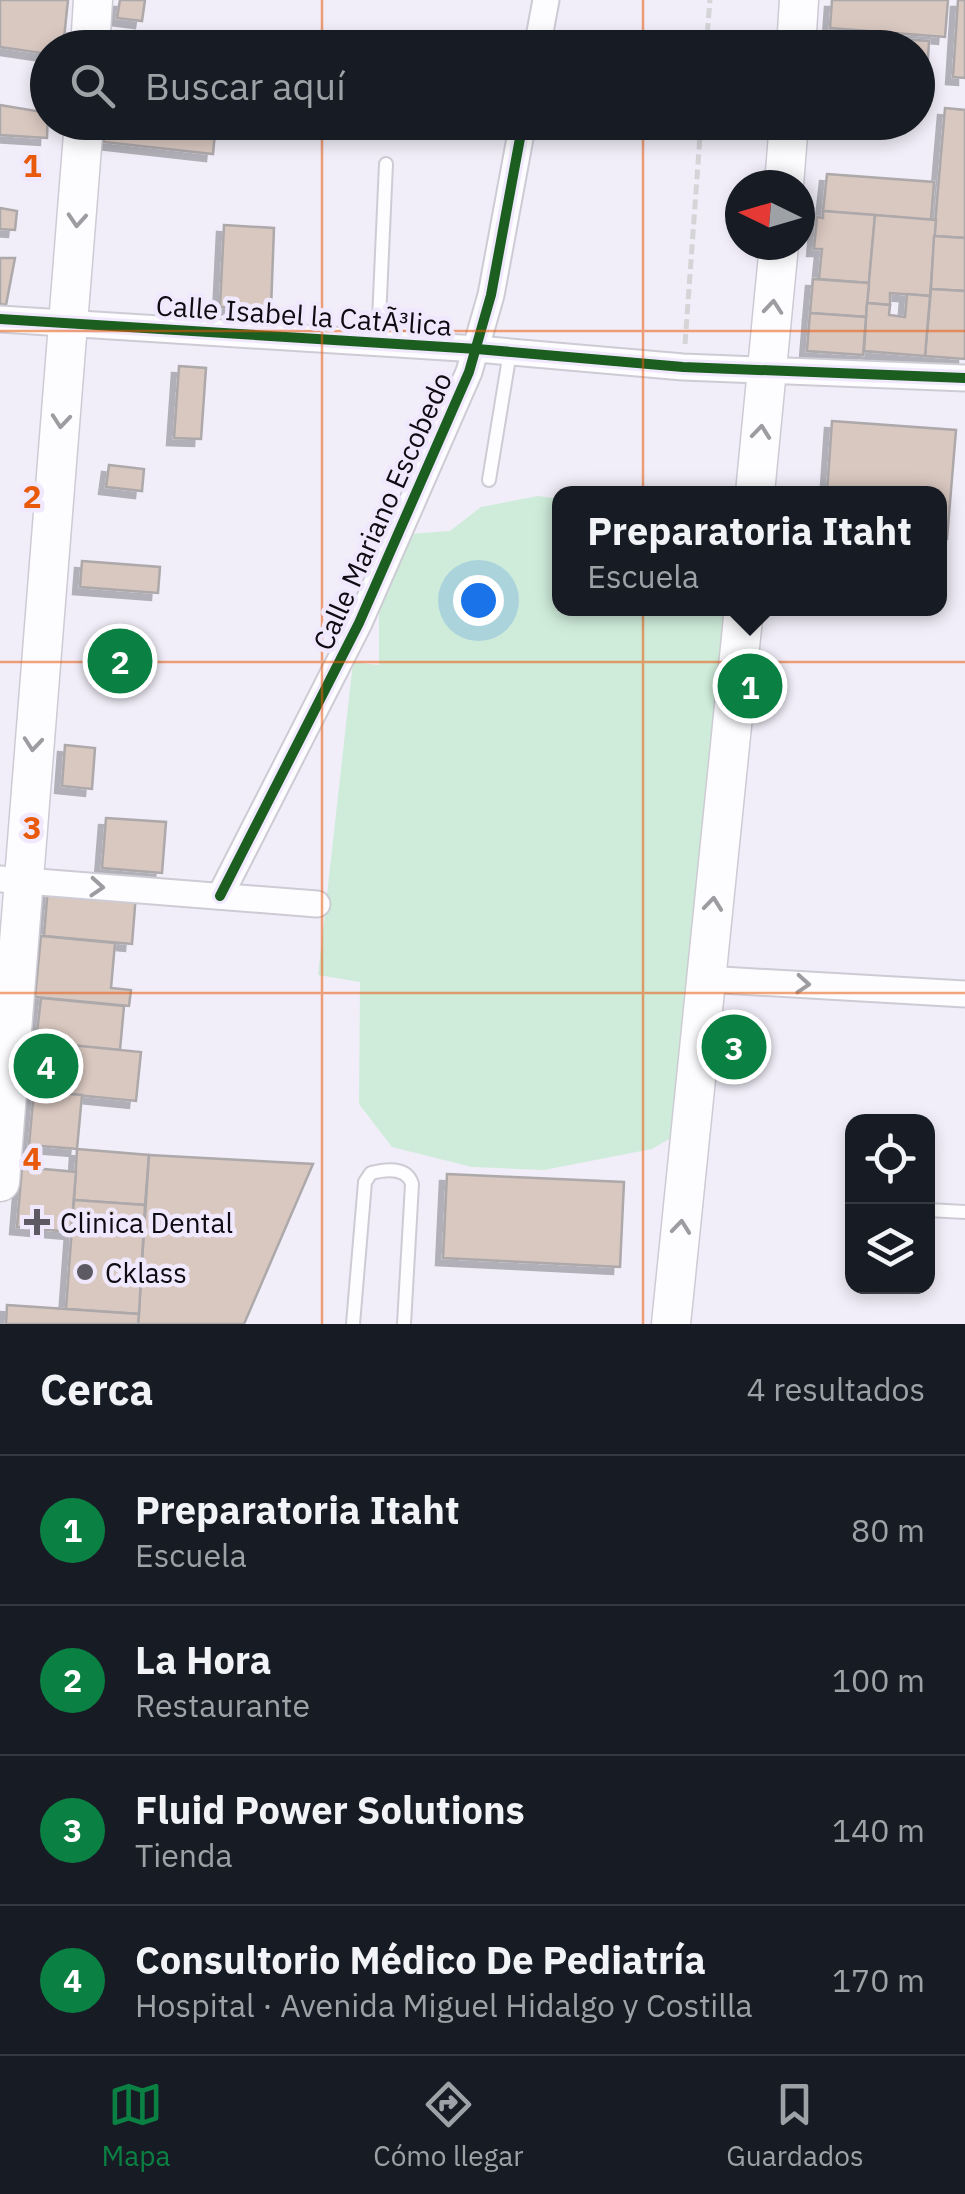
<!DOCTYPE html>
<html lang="es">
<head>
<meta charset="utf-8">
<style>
  :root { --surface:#171b24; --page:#20242c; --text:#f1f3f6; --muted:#9ea1a6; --line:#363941; --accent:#0b8043 }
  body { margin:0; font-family:"IBM Plex Sans",sans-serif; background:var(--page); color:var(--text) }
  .controls { position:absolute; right:30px; bottom:30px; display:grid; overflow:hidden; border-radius:20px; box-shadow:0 5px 15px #0003 }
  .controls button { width:90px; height:90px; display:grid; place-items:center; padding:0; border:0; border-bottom:2px solid var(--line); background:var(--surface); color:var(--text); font:50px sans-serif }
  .compass { position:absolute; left:725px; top:170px; width:90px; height:90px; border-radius:50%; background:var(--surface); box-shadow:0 5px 15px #0003; rotate:275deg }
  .you { position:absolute; left:478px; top:600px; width:35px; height:35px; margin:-25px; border:8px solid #fff; border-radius:50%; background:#1a73e8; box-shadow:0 0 0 15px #1a73e833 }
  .badge { display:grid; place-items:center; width:65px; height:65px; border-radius:50%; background:var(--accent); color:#fff; font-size:32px; font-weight:700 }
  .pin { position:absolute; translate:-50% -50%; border:5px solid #fff; box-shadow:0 2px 10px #0006 }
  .popup { position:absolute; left:552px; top:486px; width:395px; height:130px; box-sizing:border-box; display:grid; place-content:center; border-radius:20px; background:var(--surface); filter:drop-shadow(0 2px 8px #0005); font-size:32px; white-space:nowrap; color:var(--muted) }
  .popup b { font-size:38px; color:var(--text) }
  .popup::after { content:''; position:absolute; left:50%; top:100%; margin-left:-20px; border:20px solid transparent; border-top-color:var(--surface) }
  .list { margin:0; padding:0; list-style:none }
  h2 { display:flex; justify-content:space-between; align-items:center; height:130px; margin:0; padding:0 40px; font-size:42px }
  h2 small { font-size:32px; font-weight:400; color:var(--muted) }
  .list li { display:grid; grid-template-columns:65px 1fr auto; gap:30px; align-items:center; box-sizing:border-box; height:150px; padding:0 40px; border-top:2px solid var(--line) }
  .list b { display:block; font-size:38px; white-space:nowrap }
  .list p { margin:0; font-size:32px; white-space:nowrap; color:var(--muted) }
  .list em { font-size:32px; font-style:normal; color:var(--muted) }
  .icon { flex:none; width:55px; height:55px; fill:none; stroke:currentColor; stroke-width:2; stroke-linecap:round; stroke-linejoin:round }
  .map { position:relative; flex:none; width:965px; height:1324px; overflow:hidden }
  .search { position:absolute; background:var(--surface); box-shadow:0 5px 15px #0003; left:30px; right:30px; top:30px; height:110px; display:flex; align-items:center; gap:25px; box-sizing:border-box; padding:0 35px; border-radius:55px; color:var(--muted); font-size:38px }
  .sheet { height:730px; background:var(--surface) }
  nav { display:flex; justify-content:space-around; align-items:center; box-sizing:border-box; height:140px; border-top:2px solid var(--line); background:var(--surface); font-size:28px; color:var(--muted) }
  nav a { display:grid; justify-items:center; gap:5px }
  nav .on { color:var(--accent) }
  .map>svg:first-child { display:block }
</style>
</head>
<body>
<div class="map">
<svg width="965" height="1324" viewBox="0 0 965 1324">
  <defs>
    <filter id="shadow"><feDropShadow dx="-7" dy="7" stdDeviation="0" flood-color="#0004"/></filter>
  </defs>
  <rect width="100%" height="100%" fill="#f1eef9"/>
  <polygon fill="#cfecda" points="538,496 560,499 560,608 725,609 676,1135 652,1149 544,1170 472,1167 392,1147 359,1104 360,982 318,975 353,662 379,665 379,596 409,534 450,531 481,507"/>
  <g fill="#d9c8c0" stroke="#ada8aa" stroke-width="2.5" filter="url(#shadow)">
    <polygon points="0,0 68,0 63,48 48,48 48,54 0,47"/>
    <polygon points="120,0 145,0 142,21 117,18"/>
    <polygon points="832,0 948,0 945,37 830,28"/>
    <polygon points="958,0 965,0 965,78 953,77"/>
    <polygon points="836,32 878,36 877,48 835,48"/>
    <polygon points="175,36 234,38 234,48 175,48"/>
    <polygon points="884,38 929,41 925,108 918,107 918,48 883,48"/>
    <polygon points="0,105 48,113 47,138 0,135"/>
    <polygon points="945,108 965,110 965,238 934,236"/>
    <polygon points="106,122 216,122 213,154 104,142"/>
    <polygon points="827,174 934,182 931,220 823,211"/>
    <polygon points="0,208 17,211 15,230 0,229"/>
    <polygon points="823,211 875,215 869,283 819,279 822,249 814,249 817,217 823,218"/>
    <polygon points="875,215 936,220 930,296 890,293 890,305 867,303"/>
    <polygon points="224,225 274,228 271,309 220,307"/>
    <polygon points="934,236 965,238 965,291 931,289"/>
    <polygon points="0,258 15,258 6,305 0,304"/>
    <polygon points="813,279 869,283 866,317 810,313"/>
    <polygon points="931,289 965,291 965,359 925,356"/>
    <polygon points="907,294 930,296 925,356 864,351 867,303 890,305 889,315 905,317"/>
    <polygon points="810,313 866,317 863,355 807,351"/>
    <polygon points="179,366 206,368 201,439 174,438"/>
    <polygon points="832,421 956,430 947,539 940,539 940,493 827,493"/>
    <polygon points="109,465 144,469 142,491 106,487"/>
    <polygon points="82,561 160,567 158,593 80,587"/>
    <polygon points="65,745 95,748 92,789 62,786"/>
    <polygon points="106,818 166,822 162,873 102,868"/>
    <polygon points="48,887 136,894 132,944 44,936"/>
    <polygon points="41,936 115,943 111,988 131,990 129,1006 35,997"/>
    <polygon points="41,998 124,1006 120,1050 36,1042"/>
    <polygon points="30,1041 141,1052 136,1101 25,1090"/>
    <polygon points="34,1091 82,1095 77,1149 29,1145"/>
    <polygon points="77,1149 149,1155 145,1205 74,1200"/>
    <polygon points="149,1155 313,1164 244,1324 138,1324"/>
    <polygon points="22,1167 76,1172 71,1232 17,1227"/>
    <polygon points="447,1174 624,1182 620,1267 443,1258"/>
    <polygon points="74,1200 145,1205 139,1314 66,1309"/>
    <polygon points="7,1305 139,1314 138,1324 6,1324"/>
  </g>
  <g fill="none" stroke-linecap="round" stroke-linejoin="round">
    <g stroke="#cdcbd4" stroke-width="16">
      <g id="service">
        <polyline points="378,342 386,164"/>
        <polyline points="489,480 510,352"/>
        <polyline points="928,1210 965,1212"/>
        <path d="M 353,1324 L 365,1182 L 371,1173 C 387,1169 407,1167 412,1184 L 404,1324"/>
      </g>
    </g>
    <g stroke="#cdcbd4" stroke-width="29">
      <g id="minor">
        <polyline points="537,48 546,0"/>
        <polyline points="0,319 477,349 683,367 965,378"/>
        <polyline points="0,879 317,904"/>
        <polyline points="220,896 359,623 469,372 491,295 523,122"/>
        <polyline points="705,979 965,994"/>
      </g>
    </g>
    <g stroke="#cdcbd4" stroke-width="41">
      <g id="secondary">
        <polyline points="90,48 93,0"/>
        <polyline points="796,48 799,0"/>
        <polyline points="784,185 789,122"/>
        <polyline points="755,493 779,245"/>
        <polyline points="0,1182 84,122"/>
        <polyline points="671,1324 744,608"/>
      </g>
    </g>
    <g stroke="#d5d4d7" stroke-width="5" stroke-dasharray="10 5" stroke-linecap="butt">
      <polyline points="706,48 710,0"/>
      <polyline points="685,344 701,122"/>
    </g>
    <use href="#service" stroke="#fdfcfe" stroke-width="12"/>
    <use href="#minor" stroke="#fdfcfe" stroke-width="25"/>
    <use href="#secondary" stroke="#fdfcfe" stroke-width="38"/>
    <g stroke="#f0e9fe" stroke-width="16">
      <g id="cycleway">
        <polyline points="0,319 477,349 683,367 965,378"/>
        <polyline points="220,896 359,623 469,372 491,295 523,122"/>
      </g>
    </g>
    <use href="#cycleway" stroke="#1b5e20" stroke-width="10"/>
  </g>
  <defs><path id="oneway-chevron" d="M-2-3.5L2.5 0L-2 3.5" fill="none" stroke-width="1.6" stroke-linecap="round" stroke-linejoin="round" transform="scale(2.5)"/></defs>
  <g stroke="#9d9ca0">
    <use href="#oneway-chevron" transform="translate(77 220) rotate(94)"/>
    <use href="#oneway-chevron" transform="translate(773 307) rotate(-85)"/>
    <use href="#oneway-chevron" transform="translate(61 421) rotate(95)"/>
    <use href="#oneway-chevron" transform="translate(761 432) rotate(-84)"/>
    <use href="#oneway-chevron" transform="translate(33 744) rotate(95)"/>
    <use href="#oneway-chevron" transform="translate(97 887) rotate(4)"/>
    <use href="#oneway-chevron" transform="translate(713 904) rotate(-84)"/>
    <use href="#oneway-chevron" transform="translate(803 984) rotate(4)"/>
    <use href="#oneway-chevron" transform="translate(681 1227) rotate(-84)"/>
  </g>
  <path fill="none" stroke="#e8590c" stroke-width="2.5" stroke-opacity="0.55" d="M 322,0 L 322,48M 643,0 L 643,48M 322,122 L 322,1324M 643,122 L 643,1324M 0,331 L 965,331M 0,662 L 965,662M 0,993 L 965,993"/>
  <g fill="#5d5a63" stroke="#f0e9fe" stroke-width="4">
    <path d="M32 1207h10v10h10v10h-10v10h-10v-10h-10v-10h10z"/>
    <circle cx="85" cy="1272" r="10"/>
  </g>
  <g text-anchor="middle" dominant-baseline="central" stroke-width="9" stroke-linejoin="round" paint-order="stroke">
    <g font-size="28" fill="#0e0b12" stroke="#f0e9fe">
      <text transform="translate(304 315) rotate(4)">Calle Isabel la CatÃ³lica</text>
      <text transform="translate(382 511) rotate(-66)">Calle Mariano Escobedo</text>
    </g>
    <g font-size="28" fill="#0e0b12" stroke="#f0e9fe" text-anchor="start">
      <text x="60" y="1222">Clinica Dental</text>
      <text x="105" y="1272">Cklass</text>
    </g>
  </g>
  <g font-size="32" text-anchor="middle" font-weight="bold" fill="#e8590c" stroke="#f0e9fe" stroke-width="9" stroke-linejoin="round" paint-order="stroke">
    <text x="32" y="177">1</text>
    <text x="32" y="508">2</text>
    <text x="32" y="839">3</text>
    <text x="32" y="1170">4</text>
  </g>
</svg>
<div class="controls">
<button><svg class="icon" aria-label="locate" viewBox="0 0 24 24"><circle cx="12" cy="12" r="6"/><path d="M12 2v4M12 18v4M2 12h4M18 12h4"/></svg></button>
<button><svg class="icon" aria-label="layers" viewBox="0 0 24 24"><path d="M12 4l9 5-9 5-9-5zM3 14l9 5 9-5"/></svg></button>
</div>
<svg class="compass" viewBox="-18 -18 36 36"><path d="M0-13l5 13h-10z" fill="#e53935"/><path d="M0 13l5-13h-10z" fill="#9ea1a6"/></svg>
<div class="you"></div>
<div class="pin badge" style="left:750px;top:686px">1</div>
<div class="popup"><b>Preparatoria Itaht</b>Escuela</div>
<div class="pin badge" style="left:120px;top:661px">2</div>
<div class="pin badge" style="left:734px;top:1047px">3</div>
<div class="pin badge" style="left:46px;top:1066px">4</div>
<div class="search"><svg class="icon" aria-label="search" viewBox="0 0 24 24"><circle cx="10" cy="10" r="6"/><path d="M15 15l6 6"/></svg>Buscar aquí</div>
</div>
<section class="sheet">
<h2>Cerca<small>4 resultados</small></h2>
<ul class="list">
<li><span class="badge">1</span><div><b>Preparatoria Itaht</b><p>Escuela</p></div><em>80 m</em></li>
<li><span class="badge">2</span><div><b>La Hora</b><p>Restaurante</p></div><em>100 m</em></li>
<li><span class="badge">3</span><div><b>Fluid Power Solutions</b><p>Tienda</p></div><em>140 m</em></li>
<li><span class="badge">4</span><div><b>Consultorio Médico De Pediatría</b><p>Hospital · Avenida Miguel Hidalgo y Costilla</p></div><em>170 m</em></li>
</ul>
</section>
<nav>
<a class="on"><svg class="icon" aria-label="map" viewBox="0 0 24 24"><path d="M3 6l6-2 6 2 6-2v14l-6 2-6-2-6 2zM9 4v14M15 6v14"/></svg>Mapa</a>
<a><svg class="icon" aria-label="directions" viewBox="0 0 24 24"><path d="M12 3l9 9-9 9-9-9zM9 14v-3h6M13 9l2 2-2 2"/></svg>Cómo llegar</a>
<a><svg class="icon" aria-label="saved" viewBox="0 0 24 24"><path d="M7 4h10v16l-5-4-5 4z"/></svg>Guardados</a>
</nav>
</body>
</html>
